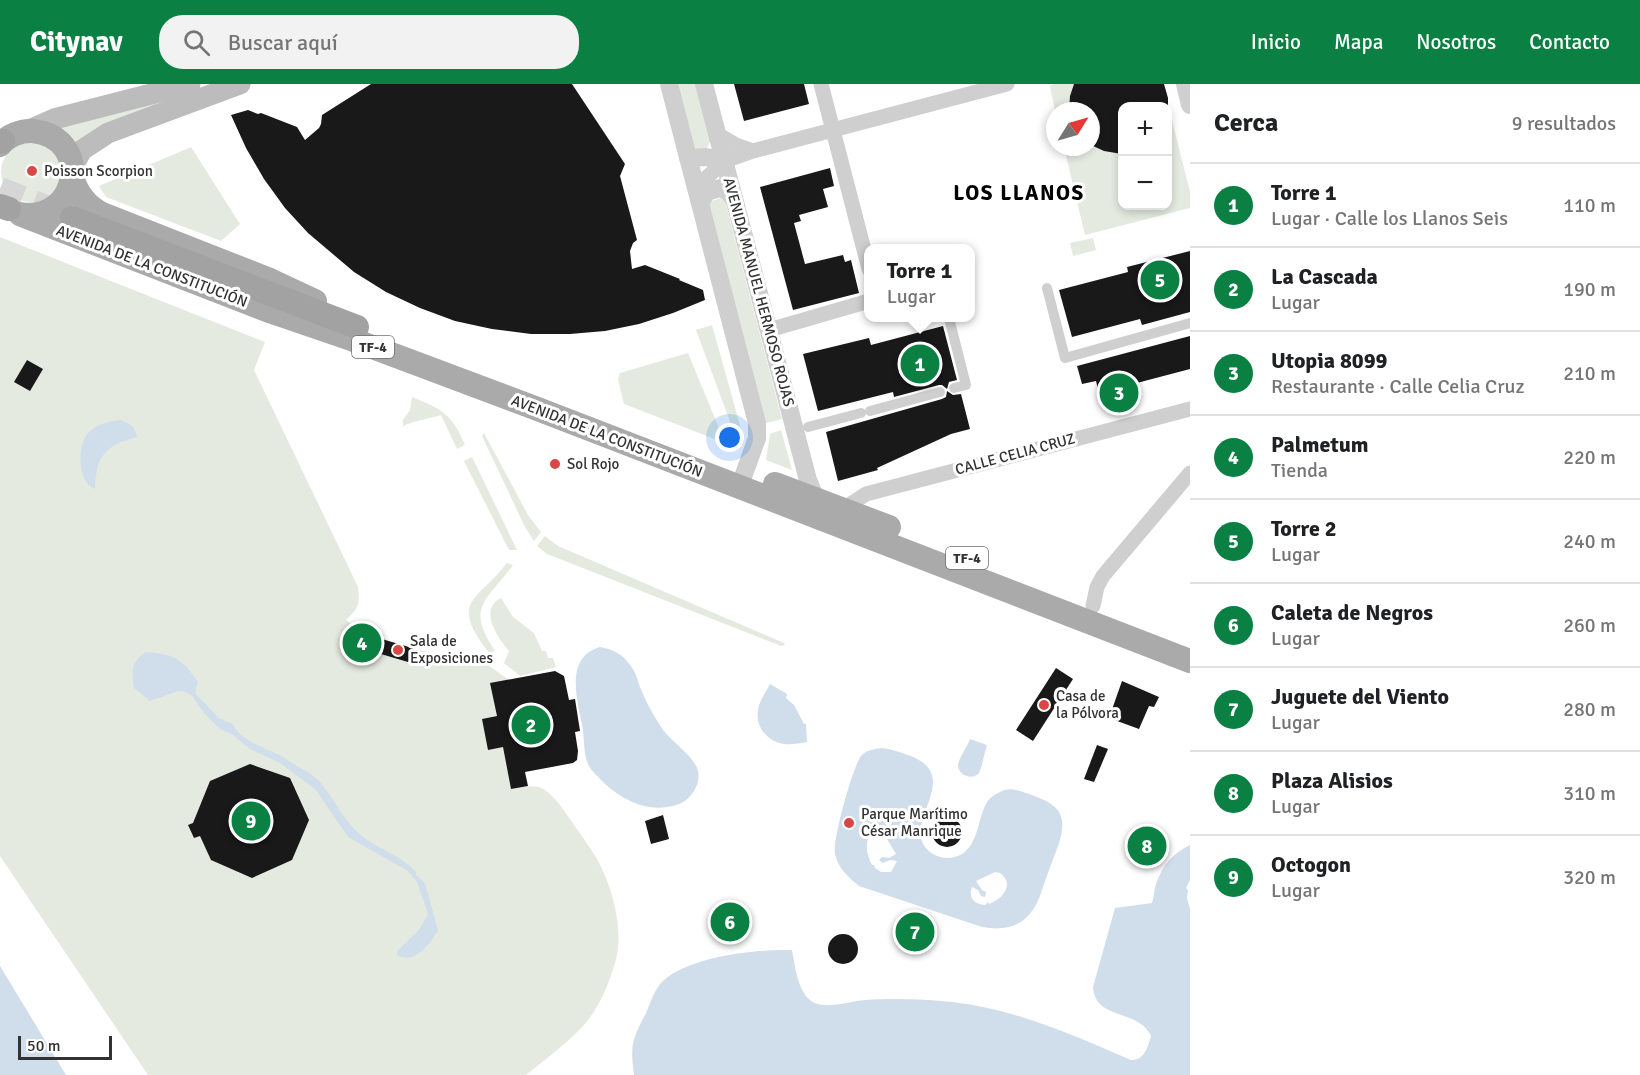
<!DOCTYPE html>
<html lang="es">
<head>
<meta charset="utf-8">
<style>
  :root { --surface:#fff; --page:#f2f2f2; --text:#202124; --muted:#757577; --line:#e0e0e0; --accent:#0b8043 }
  body { margin:0; font-family:Signika,sans-serif; background:var(--page); color:var(--text) }
  .controls { position:absolute; right:18px; top:18px; display:grid; overflow:hidden; border-radius:12px; box-shadow:0 3px 9px #0003 }
  .controls button { width:54px; height:54px; display:grid; place-items:center; padding:0; border:0; border-bottom:2px solid var(--line); background:var(--surface); color:var(--text); font:30px sans-serif }
  .compass { position:absolute; left:1046px; top:18px; width:54px; height:54px; border-radius:50%; background:var(--surface); box-shadow:0 3px 9px #0003; rotate:53deg }
  .scale { position:absolute; left:18px; bottom:15px; width:94px; box-sizing:border-box; padding-left:6px; border:3px solid #323232; border-top:0; font-size:16px; line-height:21px; white-space:nowrap; color:#323232; -webkit-text-stroke:4px #fff; paint-order:stroke }
  .you { position:absolute; left:730px; top:354px; width:21px; height:21px; margin:-15px; border:4px solid #fff; border-radius:50%; background:#1a73e8; box-shadow:0 0 0 9px #1a73e833 }
  .badge { display:grid; place-items:center; width:39px; height:39px; border-radius:50%; background:var(--accent); color:#fff; font-size:20px; font-weight:700 }
  .pin { position:absolute; translate:-50% -50%; border:3px solid #fff; box-shadow:0 2px 6px #0006 }
  .popup { position:absolute; left:864px; top:160px; width:111px; height:78px; box-sizing:border-box; display:grid; place-content:center; border-radius:12px; background:var(--surface); filter:drop-shadow(0 2px 4px #0005); font-size:20px; white-space:nowrap; color:var(--muted) }
  .popup b { font-size:22px; color:var(--text) }
  .popup::after { content:''; position:absolute; left:50%; top:100%; margin-left:-12px; border:12px solid transparent; border-top-color:var(--surface) }
  .list { margin:0; padding:0; list-style:none }
  h2 { display:flex; justify-content:space-between; align-items:center; height:78px; margin:0; padding:0 24px; font-size:26px }
  h2 small { font-size:20px; font-weight:400; color:var(--muted) }
  .list li { display:grid; grid-template-columns:39px 1fr auto; gap:18px; align-items:center; box-sizing:border-box; height:84px; padding:0 24px; border-top:2px solid var(--line) }
  .list b { display:block; font-size:22px; white-space:nowrap }
  .list p { margin:0; font-size:20px; white-space:nowrap; color:var(--muted) }
  .list em { font-size:20px; font-style:normal; color:var(--muted) }
  .icon { flex:none; width:33px; height:33px; fill:none; stroke:currentColor; stroke-width:2; stroke-linecap:round; stroke-linejoin:round }
  .map { position:relative; flex:none; width:1190px; height:991px; overflow:hidden }
  header { display:flex; align-items:center; gap:36px; box-sizing:border-box; height:84px; padding:0 30px; background:var(--accent); color:#fff }
  header strong { font-size:28px }
  nav { display:flex; gap:33px; margin-inline-start:auto; font-size:21px }
  .search { width:420px; height:54px; background:var(--page); display:flex; align-items:center; gap:15px; box-sizing:border-box; padding:0 21px; border-radius:24px; color:var(--muted); font-size:22px }
  main { display:flex }
  aside { flex:1; background:var(--surface) }
  .map>svg:first-child { display:block }
</style>
</head>
<body>
<header>
<strong>Citynav</strong>
<div class="search"><svg class="icon" aria-label="search" viewBox="0 0 24 24"><circle cx="10" cy="10" r="6"/><path d="M15 15l6 6"/></svg>Buscar aquí</div>
<nav><a>Inicio</a><a>Mapa</a><a>Nosotros</a><a>Contacto</a></nav>
</header>
<main>
<div class="map">
<svg width="1190" height="991" viewBox="0 0 1190 991">
  <rect width="100%" height="100%" fill="#fff"/>
  <g fill="#e4eadf" fill-rule="evenodd">
    <polygon points="677,0 697,0 711,56 707,64 696,65 694,62"/>
    <path d="M 1054,0 L 1163,0 L 1190,108 L 1190,124 L 1085,151 L 1064,63 L 1091,63 L 1091,27 L 1055,27 L 1050,2 ZM 1122,22 L 1168,22 L 1168,122 L 1122,122 Z"/>
    <path d="M 155,18 L 157,21 C 131,32 98,40 77,59 L 74,59 L 61,45 L 61,43 Z"/>
    <circle cx="31" cy="88" r="30"/>
    <polygon points="191,63 240,140 221,157 106,113 99,102"/>
    <polygon points="724,113 782,335 766,339 708,118"/>
    <path d="M 0,153 L 265,258 L 254,286 L 358,503 C 360,521 359,524 346,536 C 372,561 437,570 472,575 L 478,574 L 509,596 L 491,600 L 497,632 L 482,635 L 503,663 L 511,705 C 520,703 530,701 539,703 C 552,708 562,724 570,735 C 583,754 598,773 606,794 C 616,819 623,853 615,879 C 610,896 603,914 593,929 C 579,951 547,974 526,991 L 148,991 L 0,772 Z"/>
    <polygon points="1093,154 1096,166 1073,172 1070,159"/>
    <polygon points="712,241 741,345 738,359 696,246"/>
    <polygon points="688,269 725,359 624,320 618,295 620,289"/>
    <path d="M 412,313 C 442,325 452,330 465,361 L 457,365 L 441,331 C 428,335 416,336 403,342 L 403,336 L 410,326 Z"/>
    <polygon points="781,346 792,386 766,376 770,350"/>
    <polygon points="484,349 528,431 541,448 534,457 525,443 482,352"/>
    <polygon points="472,373 517,466 509,466 464,377"/>
    <polygon points="545,452 558,462 784,559 785,561 781,562 547,470 537,462"/>
    <path d="M 507,479 L 513,481 C 487,517 465,522 495,567 L 490,570 C 448,516 476,519 507,479 Z"/>
    <path d="M 501,514 L 513,533 L 534,549 L 542,567 L 546,567 L 548,574 L 553,574 L 556,583 L 520,592 L 504,579 L 509,567 C 498,554 478,526 501,514 Z"/>
  </g>
  <g fill="#d0deeb" fill-rule="evenodd">
    <path d="M 120,336 C 130,339 135,342 137,353 C 105,361 96,372 95,405 C 92,403 89,402 87,399 C 78,387 78,359 89,348 C 98,340 108,337 120,336 Z"/>
    <path d="M 600,563 C 612,565 623,570 630,581 C 637,589 638,600 643,610 C 648,622 656,635 663,646 C 672,658 695,673 698,687 C 701,700 691,716 679,720 C 650,731 621,716 601,696 C 598,692 591,687 589,682 C 584,673 584,657 583,646 C 578,618 563,574 600,563 Z"/>
    <path d="M 145,568 C 172,569 183,575 198,598 L 195,609 L 219,634 L 233,640 C 241,659 270,664 286,675 C 296,682 312,689 320,698 C 335,716 344,738 363,753 C 380,766 399,770 416,788 L 416,791 L 425,799 L 438,846 C 430,860 415,881 397,871 L 397,867 L 419,846 L 428,830 L 417,798 L 408,787 L 348,753 L 316,706 L 280,679 L 250,665 L 233,651 L 220,645 L 204,629 L 192,612 L 186,608 L 178,607 L 150,617 L 134,604 C 132,586 130,581 145,568 Z"/>
    <path d="M 770,600 L 787,610 L 786,614 L 794,621 L 804,640 L 806,640 L 807,658 C 800,659 791,661 784,660 C 767,658 755,642 758,626 C 759,617 766,608 770,600 Z"/>
    <path d="M 970,655 L 987,661 C 985,667 981,686 979,689 C 972,697 958,691 958,681 C 958,676 968,661 970,655 Z"/>
    <path d="M 882,664 C 891,665 899,668 908,671 C 970,693 892,744 933,770 C 940,774 948,775 955,773 C 978,767 977,737 986,720 C 989,714 994,711 1000,708 C 1009,703 1017,706 1026,709 C 1059,720 1070,729 1057,765 C 1051,781 1045,796 1040,812 C 1029,840 1010,848 982,843 L 859,802 C 848,793 838,784 835,770 C 832,757 853,682 861,672 C 866,666 874,665 882,664 ZM 876,750 L 885,752 L 896,770 L 889,774 L 882,773 L 879,776 L 883,779 L 890,776 L 897,777 L 891,788 L 881,788 L 875,784 L 874,781 L 872,781 C 868,773 865,764 868,755 ZM 995,788 L 1000,789 C 1015,800 1003,815 989,820 L 988,818 L 985,821 C 974,820 968,814 972,803 L 978,806 L 981,812 L 985,813 L 986,808 L 982,806 L 976,797 Z"/>
    <path d="M 1190,761 L 1190,796 L 1186,804 L 1188,806 L 1187,814 L 1190,825 L 1190,991 L 634,991 C 630,961 632,956 646,929 C 650,920 655,904 663,897 C 690,872 757,865 792,866 C 795,882 798,912 815,919 C 829,925 851,917 865,916 C 893,914 925,915 952,918 C 1015,925 1073,951 1131,976 C 1145,976 1147,964 1151,952 C 1138,924 1095,937 1093,903 L 1115,824 L 1152,819 C 1154,813 1154,806 1156,800 C 1162,782 1173,769 1190,761 Z"/>
    <polygon points="0,882 66,991 0,991"/>
  </g>
  <g fill="#191919">
    <polygon points="371,0 572,0 625,80 620,92 637,156 633,159 630,167 632,185 645,181 680,195 679,196 703,206 705,216 673,229 639,240 605,247 570,250 531,250 492,245 455,237 420,224 386,208 354,188 308,149 285,124 264,95 246,64 231,31 248,26 258,30 261,29 297,43 305,56 319,44 321,40 322,31"/>
    <polygon points="734,0 804,0 809,20 744,37"/>
    <polygon points="1074,0 1164,0 1168,14 1168,22 1122,22 1122,70 1104,67 1091,61 1091,27 1069,27 1070,12"/>
    <polygon points="830,84 834,102 823,105 828,123 799,131 801,137 794,139 805,180 843,171 845,178 851,176 859,209 793,226 760,103"/>
    <polygon points="1190,167 1190,228 1142,241 1140,235 1072,253 1059,206 1128,188 1127,183"/>
    <polygon points="943,242 957,296 949,298 947,305 942,301 939,301 894,313 893,308 818,327 803,270 869,254 871,261"/>
    <polygon points="1190,252 1190,285 1099,309 1096,297 1082,300 1077,282"/>
    <polygon points="27,276 43,285 30,307 14,298"/>
    <polygon points="947,307 953,311 961,310 970,345 951,350 877,384 878,386 838,397 826,348 942,315 946,313"/>
    <polygon points="362,546 365,550 419,566 408,578 364,565 363,567 346,562 344,558 346,551 350,549 359,551"/>
    <polygon points="1056,584 1073,595 1033,657 1016,646"/>
    <polygon points="555,587 564,592 569,616 575,615 580,647 575,648 578,667 577,676 573,679 525,688 528,702 511,705 503,663 488,666 482,635 497,632 490,599"/>
    <polygon points="1122,597 1159,613 1154,623 1149,622 1139,645 1109,634"/>
    <polygon points="1097,661 1108,665 1094,698 1084,695"/>
    <polygon points="250,680 290,694 309,736 292,776 252,794 211,776 200,752 194,754 188,741 193,739 210,697"/>
    <polygon points="663,731 669,755 651,760 645,737"/>
    <circle cx="947" cy="748" r="15"/>
    <circle cx="843" cy="865" r="15"/>
  </g>
  <g fill="none" stroke-linecap="round" stroke-linejoin="round">
    <polyline stroke="#d6d6d6" stroke-width="24" stroke-dasharray="24 12" stroke-linecap="butt" points="0,105 61,129"/>
    <g stroke="#cfcfcf" stroke-width="10">
      <polyline points="1047,204 1065,274 1190,239"/>
      <polyline points="949,234 966,301 954,304"/>
      <polyline points="870,327 940,308"/>
      <polyline points="808,343 861,329"/>
    </g>
    <g stroke="#cfcfcf" stroke-width="15">
      <polyline points="821,0 869,185"/>
      <polyline points="717,50 736,61 753,67"/>
      <polyline points="696,103 725,77 753,67 1007,0"/>
      <polyline points="769,246 869,217"/>
      <polyline points="843,425 866,410 1190,325"/>
      <polyline points="1093,522 1097,503 1103,492 1190,389"/>
    </g>
    <g stroke="#cfcfcf" stroke-width="18">
      <polyline points="669,0 757,339 757,354 739,404"/>
      <polyline points="704,0 808,396 816,415"/>
      <polyline points="1185,0 1190,21"/>
      <polyline points="688,74 706,73 725,77"/>
      <polyline points="700,118 707,108 720,104 728,107 733,114"/>
    </g>
    <g stroke="#bcbcbc" stroke-width="21">
      <polyline points="29,46 54,35 190,0"/>
      <polyline points="72,84 82,66 108,49 240,0"/>
    </g>
    <g stroke="#aaa" stroke-width="24">
      <path d="M 0,61 C 7,52 21,46 33,47 C 94,54 79,140 20,130"/>
      <path d="M 72,93 C 77,110 86,122 102,130 L 270,196 L 315,217"/>
      <polyline points="22,131 272,228 351,255 535,324 1190,577"/>
      <polyline points="775,400 889,443"/>
    </g>
    <g stroke="#a2a2a2" stroke-width="24">
      <polyline points="0,58 3,57"/>
      <polyline points="0,122 9,125"/>
      <polyline points="72,134 357,243"/>
    </g>
  </g>
  <g fill="#d84745" stroke="#fff" stroke-width="2">
    <circle cx="32" cy="87" r="6"/>
    <circle cx="555" cy="380" r="6"/>
    <circle cx="398" cy="566" r="6"/>
    <circle cx="1044" cy="621" r="6"/>
    <circle cx="849" cy="739" r="6"/>
  </g>
  <g text-anchor="middle" dominant-baseline="central" stroke-width="6" stroke-linejoin="round" paint-order="stroke">
    <g fill="#fff" stroke="#707070" stroke-width="1.5">
      <rect x="352" y="252" width="42" height="22" rx="4.5"/>
      <rect x="946" y="463" width="42" height="22" rx="4.5"/>
    </g>
    <g font-size="14" font-weight="bold" fill="#323232">
      <text x="373" y="263">TF-4</text>
      <text x="967" y="474">TF-4</text>
    </g>
    <g font-size="15" fill="#323232" stroke="#fff" text-anchor="start">
      <text x="44" y="87">Poisson Scorpion</text>
      <text x="567" y="380">Sol Rojo</text>
      <text x="410" y="557">Sala de<tspan x="410" dy="17">Exposiciones</tspan></text>
      <text x="1056" y="612">Casa de<tspan x="1056" dy="17">la Pólvora</tspan></text>
      <text x="861" y="730">Parque Marítimo<tspan x="861" dy="17">César Manrique</tspan></text>
    </g>
    <g font-size="15" fill="#323232" stroke="#fff">
      <text transform="translate(152 182) rotate(21)">AVENIDA DE LA CONSTITUCIÓN</text>
      <text transform="translate(759 208) rotate(75)">AVENIDA MANUEL HERMOSO ROJAS</text>
      <text transform="translate(607 352) rotate(21)">AVENIDA DE LA CONSTITUCIÓN</text>
      <text transform="translate(1015 370) rotate(-15)">CALLE CELIA CRUZ</text>
    </g>
    <g font-size="21" font-weight="bold" letter-spacing="1.5" fill="#000" stroke="#fff">
      <text x="1019" y="109">LOS LLANOS</text>
    </g>
  </g>
</svg>
<div class="controls">
<button>+</button>
<button>−</button>
</div>
<svg class="compass" viewBox="-18 -18 36 36"><path d="M0-13l5 13h-10z" fill="#e53935"/><path d="M0 13l5-13h-10z" fill="#757577"/></svg>
<div class="scale">50 m</div>
<div class="you"></div>
<div class="pin badge" style="left:920px;top:280px">1</div>
<div class="popup"><b>Torre 1</b>Lugar</div>
<div class="pin badge" style="left:531px;top:641px">2</div>
<div class="pin badge" style="left:1119px;top:309px">3</div>
<div class="pin badge" style="left:362px;top:559px">4</div>
<div class="pin badge" style="left:1160px;top:196px">5</div>
<div class="pin badge" style="left:730px;top:838px">6</div>
<div class="pin badge" style="left:915px;top:848px">7</div>
<div class="pin badge" style="left:1147px;top:762px">8</div>
<div class="pin badge" style="left:251px;top:737px">9</div>
</div>
<aside>
<h2>Cerca<small>9 resultados</small></h2>
<ul class="list">
<li><span class="badge">1</span><div><b>Torre 1</b><p>Lugar · Calle los Llanos Seis</p></div><em>110 m</em></li>
<li><span class="badge">2</span><div><b>La Cascada</b><p>Lugar</p></div><em>190 m</em></li>
<li><span class="badge">3</span><div><b>Utopia 8099</b><p>Restaurante · Calle Celia Cruz</p></div><em>210 m</em></li>
<li><span class="badge">4</span><div><b>Palmetum</b><p>Tienda</p></div><em>220 m</em></li>
<li><span class="badge">5</span><div><b>Torre 2</b><p>Lugar</p></div><em>240 m</em></li>
<li><span class="badge">6</span><div><b>Caleta de Negros</b><p>Lugar</p></div><em>260 m</em></li>
<li><span class="badge">7</span><div><b>Juguete del Viento</b><p>Lugar</p></div><em>280 m</em></li>
<li><span class="badge">8</span><div><b>Plaza Alisios</b><p>Lugar</p></div><em>310 m</em></li>
<li><span class="badge">9</span><div><b>Octogon</b><p>Lugar</p></div><em>320 m</em></li>
</ul>
</aside>
</main>
</body>
</html>
